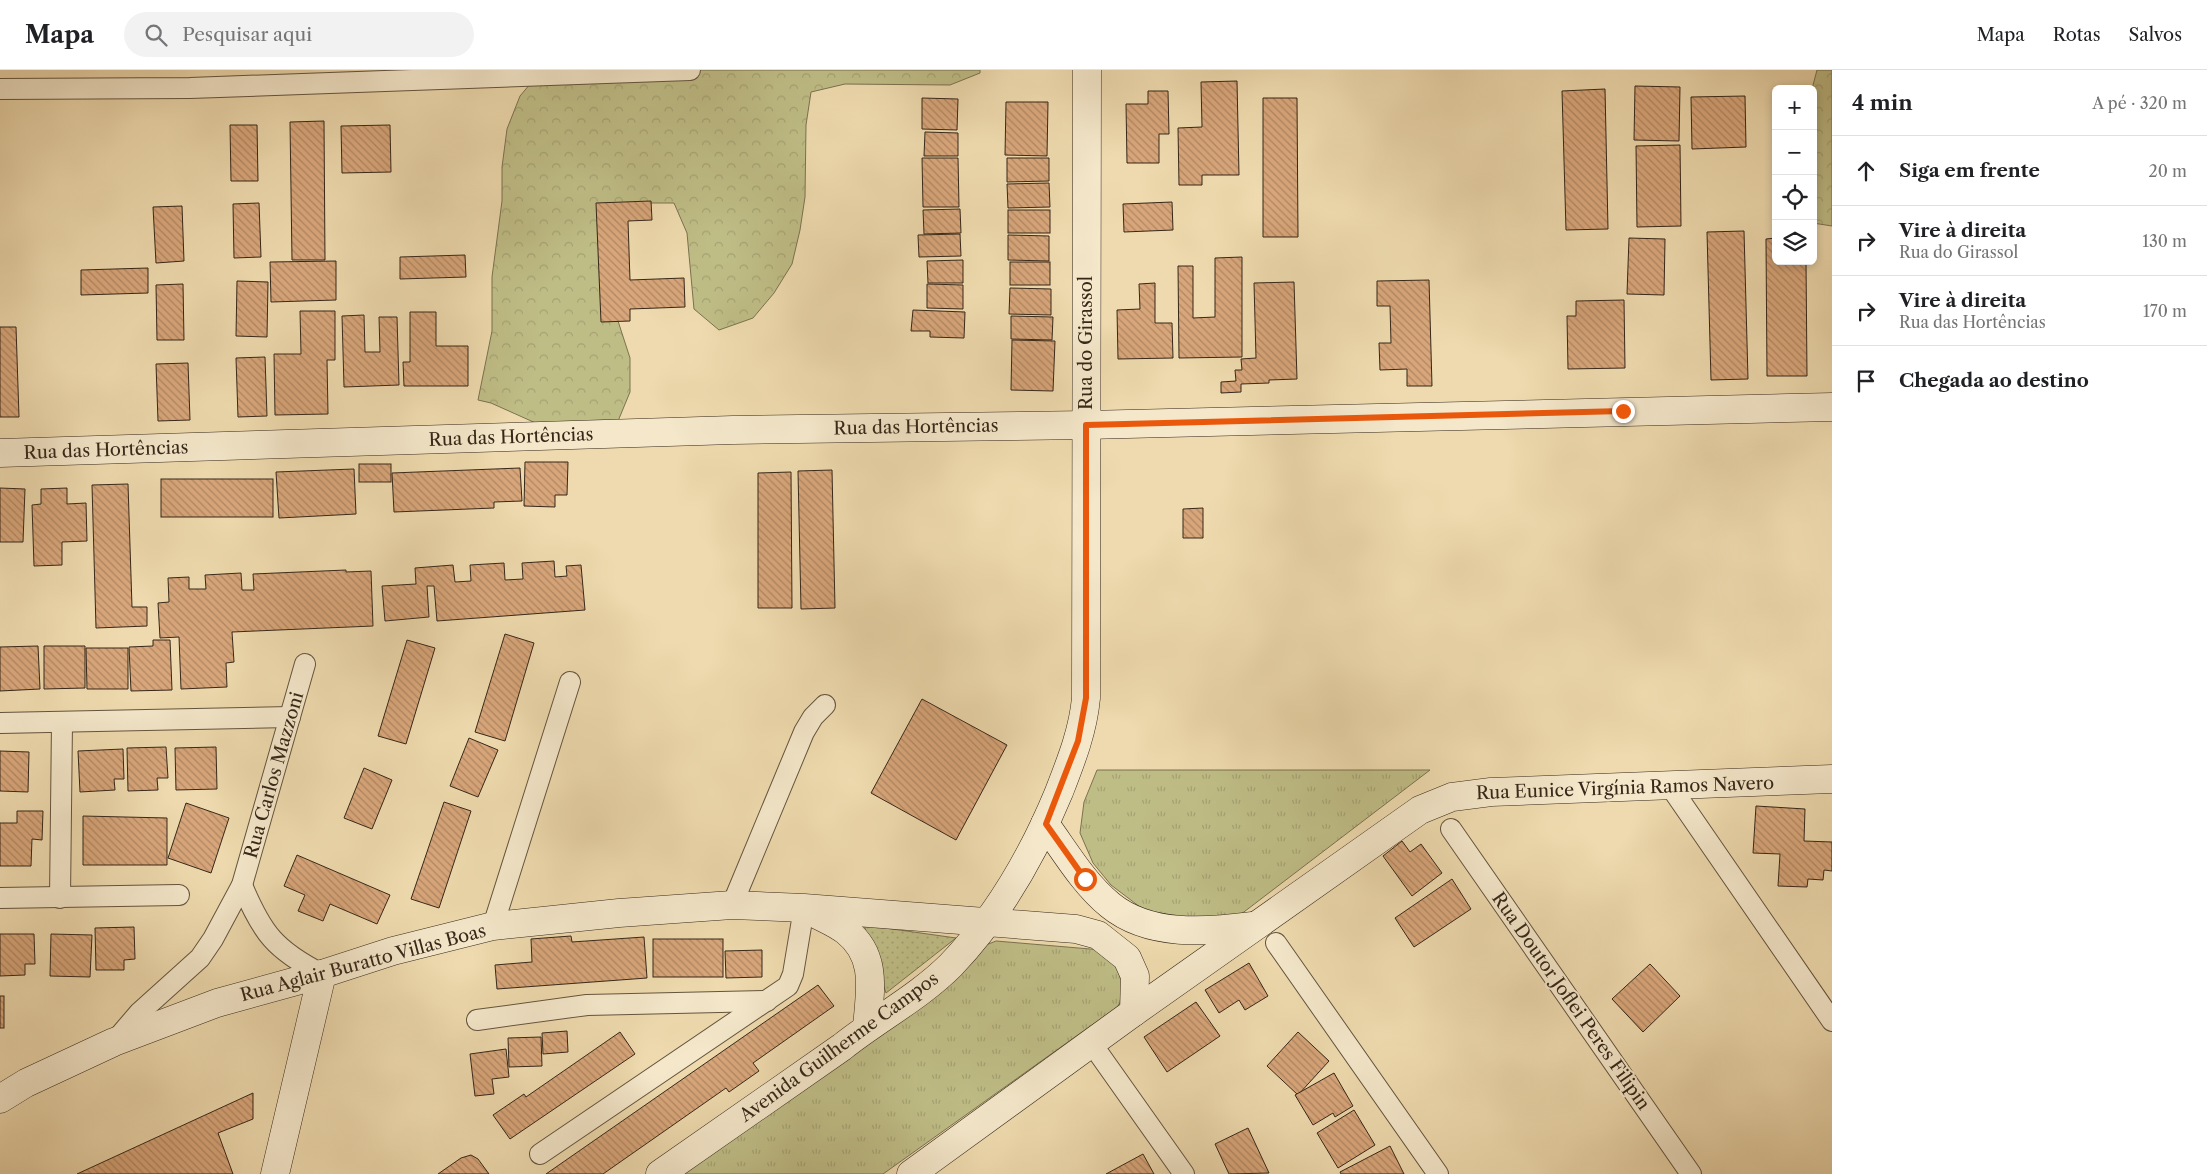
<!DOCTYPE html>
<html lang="pt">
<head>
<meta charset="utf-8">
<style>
  :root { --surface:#fff; --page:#f2f2f2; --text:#202124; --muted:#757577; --line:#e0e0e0 }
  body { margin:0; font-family:"Libre Caslon Text",serif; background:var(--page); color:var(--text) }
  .controls { position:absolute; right:15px; top:15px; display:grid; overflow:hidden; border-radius:8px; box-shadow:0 2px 8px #0003 }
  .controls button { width:45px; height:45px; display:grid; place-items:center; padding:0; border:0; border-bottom:1px solid var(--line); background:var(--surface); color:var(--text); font:25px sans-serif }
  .stop { position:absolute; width:15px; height:15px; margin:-11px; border:4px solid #ea580c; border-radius:50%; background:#fff }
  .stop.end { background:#ea580c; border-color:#fff; box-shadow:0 1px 5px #0008 }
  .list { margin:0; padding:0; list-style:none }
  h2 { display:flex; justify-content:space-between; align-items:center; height:65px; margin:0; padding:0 20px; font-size:21px }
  h2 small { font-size:16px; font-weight:400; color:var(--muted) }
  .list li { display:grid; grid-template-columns:32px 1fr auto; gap:15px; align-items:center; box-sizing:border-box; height:70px; padding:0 20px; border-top:1px solid var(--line) }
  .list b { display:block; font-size:19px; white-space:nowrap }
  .list p { margin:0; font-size:16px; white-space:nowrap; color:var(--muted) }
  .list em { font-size:16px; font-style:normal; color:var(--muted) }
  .icon { flex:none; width:28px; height:28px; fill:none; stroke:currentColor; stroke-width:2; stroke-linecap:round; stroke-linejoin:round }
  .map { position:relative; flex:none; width:1832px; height:1104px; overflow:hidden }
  header { display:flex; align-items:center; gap:30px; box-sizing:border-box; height:70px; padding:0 25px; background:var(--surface); border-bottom:1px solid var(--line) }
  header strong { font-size:24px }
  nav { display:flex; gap:28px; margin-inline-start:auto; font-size:18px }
  .search { width:350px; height:45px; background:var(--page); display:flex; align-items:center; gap:12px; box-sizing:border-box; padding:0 18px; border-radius:28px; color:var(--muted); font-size:19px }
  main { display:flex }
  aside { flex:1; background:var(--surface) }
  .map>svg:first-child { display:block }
</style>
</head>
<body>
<header>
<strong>Mapa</strong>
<div class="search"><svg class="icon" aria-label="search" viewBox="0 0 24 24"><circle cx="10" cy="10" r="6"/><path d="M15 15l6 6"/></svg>Pesquisar aqui</div>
<nav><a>Mapa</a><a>Rotas</a><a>Salvos</a></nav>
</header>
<main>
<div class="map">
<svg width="1832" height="1104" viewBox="0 0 1832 1104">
  <defs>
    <pattern id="grass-tufts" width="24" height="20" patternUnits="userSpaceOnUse" patternTransform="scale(1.25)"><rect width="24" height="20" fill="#bfbd86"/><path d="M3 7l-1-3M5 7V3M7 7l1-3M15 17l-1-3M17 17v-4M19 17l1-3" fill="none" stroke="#a5a273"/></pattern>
    <pattern id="forest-crowns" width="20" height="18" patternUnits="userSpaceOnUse" patternTransform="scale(1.25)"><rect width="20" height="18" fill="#bfbd86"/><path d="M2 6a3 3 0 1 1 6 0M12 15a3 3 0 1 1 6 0" fill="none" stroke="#a5a273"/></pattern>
    <pattern id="park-dots" width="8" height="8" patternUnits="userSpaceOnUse" patternTransform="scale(1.25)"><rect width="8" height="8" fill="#bfbd86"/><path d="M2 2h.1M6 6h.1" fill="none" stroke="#a5a273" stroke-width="1.8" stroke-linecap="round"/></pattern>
    <pattern id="building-back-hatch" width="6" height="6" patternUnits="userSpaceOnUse" patternTransform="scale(1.25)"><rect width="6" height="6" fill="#d8a67a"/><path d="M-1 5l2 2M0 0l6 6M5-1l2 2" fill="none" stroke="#b08763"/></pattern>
  </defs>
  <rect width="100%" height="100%" fill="#eedaae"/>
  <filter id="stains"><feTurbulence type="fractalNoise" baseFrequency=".004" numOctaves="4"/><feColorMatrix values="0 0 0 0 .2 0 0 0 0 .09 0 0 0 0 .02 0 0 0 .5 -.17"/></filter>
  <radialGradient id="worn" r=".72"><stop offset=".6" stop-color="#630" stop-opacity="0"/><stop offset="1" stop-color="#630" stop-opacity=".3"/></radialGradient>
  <g fill="url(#grass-tufts)" stroke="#7a7250">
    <polygon points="1097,700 1430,700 1236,848 1163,848 1140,837 1111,815 1093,793 1080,763 1084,732"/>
    <polygon points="996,871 1102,880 1125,899 1128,921 1117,937 883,1104 669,1104 986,875"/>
  </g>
  <g fill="url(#forest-crowns)" stroke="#7a7250">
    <polygon points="549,0 980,0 980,3 950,15 845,14 811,22 806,55 805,127 800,160 792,194 774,223 753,248 719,260 694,239 687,163 674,133 641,133 611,153 618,251 630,288 630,322 616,356 549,359 491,333 478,330 492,261 492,207 502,131 502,97 507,59 520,26 541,1"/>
    <polygon points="1817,0 1832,0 1832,156 1813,153 1812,19"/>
  </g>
  <polygon fill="url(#park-dots)" stroke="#7a7250" points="864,855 956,868 886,923"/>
  <g fill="url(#building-back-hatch)" stroke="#362719">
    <polygon points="1237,11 1239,105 1202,105 1202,115 1179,115 1178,58 1202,57 1201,12"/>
    <polygon points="1635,16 1680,17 1679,71 1634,70"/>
    <polygon points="1605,19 1608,159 1566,160 1562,21"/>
    <polygon points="1148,21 1168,21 1169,64 1159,64 1159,93 1127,93 1126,34 1148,34"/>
    <polygon points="1745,26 1746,77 1692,79 1691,27"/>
    <polygon points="922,28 958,29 957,60 922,59"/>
    <polygon points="1263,28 1297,28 1298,167 1263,167"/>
    <polygon points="1006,32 1048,32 1047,86 1005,85"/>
    <polygon points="324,51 325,190 292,190 290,52"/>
    <polygon points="230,55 257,55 258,111 231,111"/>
    <polygon points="390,55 391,102 342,103 341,56"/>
    <polygon points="925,62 958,63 958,86 924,86"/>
    <polygon points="1680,75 1681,156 1637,157 1636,76"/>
    <polygon points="922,88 958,88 959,137 923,137"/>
    <polygon points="1007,88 1049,88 1049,111 1007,112"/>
    <polygon points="1049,113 1050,137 1008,138 1007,114"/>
    <polygon points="651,131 652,150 628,151 630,210 684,208 685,237 630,239 630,251 601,252 596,133"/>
    <polygon points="1172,132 1173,160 1124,162 1123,134"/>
    <polygon points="259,133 261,187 234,188 233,134"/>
    <polygon points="182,136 184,191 156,193 153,137"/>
    <polygon points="960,139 961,163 924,164 923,140"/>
    <rect x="1008" y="140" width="42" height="23"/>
    <polygon points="1744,161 1748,309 1711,310 1707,162"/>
    <polygon points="960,164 961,186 919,187 918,165"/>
    <polygon points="1008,165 1049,166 1049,191 1008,190"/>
    <polygon points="1629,168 1665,169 1664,225 1627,224"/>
    <polygon points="1776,168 1776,191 1806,191 1807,306 1767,306 1766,169"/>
    <polygon points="465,185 466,207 400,209 400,187"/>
    <polygon points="1242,187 1242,287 1179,288 1178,196 1193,196 1193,248 1215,247 1215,188"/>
    <polygon points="963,190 963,213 928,213 927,191"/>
    <polygon points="336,191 336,230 271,232 270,192"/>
    <rect x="1010" y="192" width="40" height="23"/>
    <polygon points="148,198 148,223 81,225 81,200"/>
    <polygon points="1429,210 1432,316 1407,316 1407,299 1380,300 1379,273 1391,273 1390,236 1377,236 1377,211"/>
    <polygon points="237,211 268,212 267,267 236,266"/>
    <polygon points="1294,212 1297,309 1269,310 1269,313 1241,314 1241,322 1221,323 1221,312 1236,311 1235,300 1242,300 1241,289 1256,288 1254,213"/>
    <polygon points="1155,213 1155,253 1172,253 1173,288 1118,289 1117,240 1140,239 1139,214"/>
    <polygon points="183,214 184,270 157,270 156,215"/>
    <polygon points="927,214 963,215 963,239 927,238"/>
    <polygon points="1010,218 1051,219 1051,245 1009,244"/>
    <polygon points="1624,230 1625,298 1568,299 1567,246 1576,246 1576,231"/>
    <polygon points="913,240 965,242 964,268 930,267 930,261 911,261"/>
    <polygon points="300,241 335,241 335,290 327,290 328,344 275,345 274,284 301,284"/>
    <polygon points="410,242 436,242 436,276 468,276 468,316 404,316 403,292 410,292"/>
    <polygon points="364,245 365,282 380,282 379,247 397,247 399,315 344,317 342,246"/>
    <polygon points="1011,246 1053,247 1052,270 1011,269"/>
    <polygon points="0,257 16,257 19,347 0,347"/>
    <polygon points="1012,270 1055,271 1053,321 1011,320"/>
    <polygon points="265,287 267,346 238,347 236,288"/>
    <polygon points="188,293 190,350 158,351 156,294"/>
    <polygon points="525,392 568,392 567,425 555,425 555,437 524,436"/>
    <rect x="359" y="394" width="32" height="18"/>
    <polygon points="520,398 522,431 494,432 494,438 394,442 392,403"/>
    <polygon points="354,399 356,444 279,448 276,402"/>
    <polygon points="832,400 835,538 801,539 798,401"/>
    <polygon points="791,402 792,538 758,538 758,403"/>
    <rect x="161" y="409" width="112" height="38"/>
    <polygon points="128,414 132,537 147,537 147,556 96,558 92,415"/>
    <polygon points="0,418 25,419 23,472 0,472"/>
    <polygon points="67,418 67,434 86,433 87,471 62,472 62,495 34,496 32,435 41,434 41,419"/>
    <polygon points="1203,438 1203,468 1183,468 1183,439"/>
    <polygon points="554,491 555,507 567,506 566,496 581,495 585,540 437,551 434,516 427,516 429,547 385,551 382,516 416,514 415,498 453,495 455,512 471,511 470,495 504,493 505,510 523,509 522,493"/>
    <polygon points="346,500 346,502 371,501 373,556 232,562 234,592 226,593 227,617 181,619 179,567 160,568 158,533 169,532 168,508 189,507 189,519 206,519 205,505 241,503 242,520 254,520 253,504"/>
    <polygon points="505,564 534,573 505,671 475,662"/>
    <polygon points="153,570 170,570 172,620 131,621 129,577 153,576"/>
    <polygon points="407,570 435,578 406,674 378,666"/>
    <polygon points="38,576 40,619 0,621 0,577"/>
    <polygon points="44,576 85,576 85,618 44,619"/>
    <polygon points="86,578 128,578 128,619 87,619"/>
    <polygon points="922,629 1007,675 956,770 871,723"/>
    <polygon points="469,668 498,680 478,727 450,716"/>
    <polygon points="166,677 168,708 157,708 158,720 128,721 127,678"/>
    <polygon points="216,677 217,719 176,720 175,678"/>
    <polygon points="123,679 124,709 114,709 115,720 80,722 78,681"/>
    <polygon points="0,681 29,682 28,722 0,721"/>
    <polygon points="364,698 392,710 372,759 344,748"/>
    <polygon points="444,732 471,741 439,838 411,829"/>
    <polygon points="186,733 229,748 211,803 168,788"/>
    <polygon points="1756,736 1805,739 1804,771 1832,772 1832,801 1824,800 1823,810 1808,809 1807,817 1778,816 1780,784 1753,783"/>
    <polygon points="17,741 43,741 42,770 32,769 31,796 0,796 0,753 17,753"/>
    <polygon points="83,746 167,748 167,795 83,795"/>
    <polygon points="1402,771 1410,782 1421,774 1442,803 1412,826 1383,786"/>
    <polygon points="297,785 390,825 377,854 330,834 323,851 298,841 305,825 284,816"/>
    <polygon points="1452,809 1471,839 1414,877 1395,848"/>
    <polygon points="134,857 135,889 124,890 124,900 96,900 95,858"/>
    <polygon points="0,864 34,864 35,894 25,894 25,905 0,906"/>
    <polygon points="51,864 92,865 90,907 50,906"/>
    <polygon points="571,866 572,872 644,867 647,908 497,919 495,895 532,892 531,869"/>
    <rect x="653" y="869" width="70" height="38"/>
    <polygon points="762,880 762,907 726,908 725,881"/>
    <polygon points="1249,893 1268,926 1245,940 1239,930 1219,943 1205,920"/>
    <polygon points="1650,894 1680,926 1643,962 1612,929"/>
    <polygon points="818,915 834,936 753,993 759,1001 729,1022 726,1018 603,1104 546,1104"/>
    <rect x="0" y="926" width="4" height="32"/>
    <polygon points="1196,932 1220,966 1167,1002 1144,967"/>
    <polygon points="567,961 568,982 543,984 542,963"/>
    <polygon points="620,962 635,984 510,1069 493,1045 524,1024 526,1027"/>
    <polygon points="1298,962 1329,991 1298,1025 1267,996"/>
    <polygon points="541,967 542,996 509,997 508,968"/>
    <polygon points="506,979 509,1007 492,1009 494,1024 475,1026 470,984"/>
    <polygon points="1334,1003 1353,1036 1335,1047 1333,1043 1313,1055 1295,1025"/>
    <polygon points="253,1023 253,1049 218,1063 233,1104 77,1104"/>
    <polygon points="1354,1040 1375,1075 1338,1098 1317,1063"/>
    <polygon points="1248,1058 1269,1103 1229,1104 1215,1074"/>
    <polygon points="1390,1076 1404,1104 1341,1104 1340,1102"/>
    <polygon points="1143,1084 1154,1104 1106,1104"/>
    <polygon points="471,1085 478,1089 489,1104 438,1104 461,1088"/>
  </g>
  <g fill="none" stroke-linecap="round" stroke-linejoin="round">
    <g stroke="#64543e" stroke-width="22">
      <g id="street">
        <polyline points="0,19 190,18 690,0"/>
        <polyline points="0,653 290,647"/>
        <polyline points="1670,716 1832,951"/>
        <polyline points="1451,759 1691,1104"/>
        <path d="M 242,815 C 262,863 275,880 322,904"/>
        <polyline points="0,828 179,825"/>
        <polyline points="60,828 62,652"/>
        <polyline points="732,835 804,662 813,647 825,635"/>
        <polyline points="493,856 570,612"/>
        <polyline points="1276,873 1438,1104"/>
        <polyline points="477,950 587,935 767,931"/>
        <polyline points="115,971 139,943 200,888 213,869 242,815 305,594"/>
        <polyline points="1092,974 1184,1104"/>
        <polyline points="540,1084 788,916 793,904 804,838"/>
      </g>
    </g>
    <g stroke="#362719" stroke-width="29">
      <g id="secondary">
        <polyline points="0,383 733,360 1086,355 1832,337"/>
        <path d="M 1045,754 C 1065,781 1083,813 1110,835 C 1149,867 1206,862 1253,856"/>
        <path d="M 812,842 C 823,848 836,853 846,861 C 878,886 870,921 867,957"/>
        <polyline points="0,1029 26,1013 114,972 217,933 322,904 393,881 493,856 619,843 732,835 804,838 1076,859 1098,865 1127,888 1135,906 1134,942"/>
        <polyline points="275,1104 322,904"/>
        <path d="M 660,1104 L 842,977 C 877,949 919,927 951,895 C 999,845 1033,785 1059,722 C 1071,691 1083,661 1086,628 L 1087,0"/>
        <polyline points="911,1104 1134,942 1420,740 1452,727 1491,722 1832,709"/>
      </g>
    </g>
    <use href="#street" stroke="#f4e7ca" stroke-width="20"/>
    <use href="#secondary" stroke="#f4e7ca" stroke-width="28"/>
  </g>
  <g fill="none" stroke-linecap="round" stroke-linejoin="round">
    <polyline stroke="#ea580c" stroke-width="6" points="1085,809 1046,754 1078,671 1086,628 1086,355 1623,341"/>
  </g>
  <g text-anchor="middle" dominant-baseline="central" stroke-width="4" stroke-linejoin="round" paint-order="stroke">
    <g font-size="18" fill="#362719" stroke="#f4e7ca">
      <text transform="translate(1086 273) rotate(-90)">Rua do Girassol</text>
      <text transform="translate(916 357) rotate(-1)">Rua das Hortências</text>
      <text transform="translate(511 367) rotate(-2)">Rua das Hortências</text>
      <text transform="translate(106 380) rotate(-2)">Rua das Hortências</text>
      <text transform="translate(274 705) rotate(-74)">Rua Carlos Mazzoni</text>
      <text transform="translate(1625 718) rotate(-2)">Rua Eunice Virgínia Ramos Navero</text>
      <text transform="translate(363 893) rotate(-15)">Rua Aglair Buratto Villas Boas</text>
      <text transform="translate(1571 931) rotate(55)">Rua Doutor Joflei Peres Filipin</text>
      <text transform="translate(839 977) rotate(-36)">Avenida Guilherme Campos</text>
    </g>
  </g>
  <rect width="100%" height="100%" filter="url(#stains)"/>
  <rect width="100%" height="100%" fill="url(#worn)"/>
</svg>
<div class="controls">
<button>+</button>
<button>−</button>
<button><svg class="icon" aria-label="locate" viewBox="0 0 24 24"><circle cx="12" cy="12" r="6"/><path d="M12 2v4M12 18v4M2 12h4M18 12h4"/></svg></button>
<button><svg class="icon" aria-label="layers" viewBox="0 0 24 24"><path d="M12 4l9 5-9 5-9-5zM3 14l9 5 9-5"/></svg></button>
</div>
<div class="stop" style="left:1085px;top:809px"></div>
<div class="stop end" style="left:1623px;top:341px"></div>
</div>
<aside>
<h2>4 min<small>A pé · 320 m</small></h2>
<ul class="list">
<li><svg class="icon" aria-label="ahead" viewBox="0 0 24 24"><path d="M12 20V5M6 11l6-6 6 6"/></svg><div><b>Siga em frente</b></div><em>20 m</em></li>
<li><svg class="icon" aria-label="right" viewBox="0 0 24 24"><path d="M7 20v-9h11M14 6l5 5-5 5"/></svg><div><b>Vire à direita</b><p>Rua do Girassol</p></div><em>130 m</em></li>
<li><svg class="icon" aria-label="right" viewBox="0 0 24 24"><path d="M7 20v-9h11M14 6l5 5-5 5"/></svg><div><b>Vire à direita</b><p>Rua das Hortências</p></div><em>170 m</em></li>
<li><svg class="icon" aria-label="arrive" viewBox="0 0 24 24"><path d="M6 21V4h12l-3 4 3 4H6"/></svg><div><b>Chegada ao destino</b></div></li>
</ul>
</aside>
</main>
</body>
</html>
